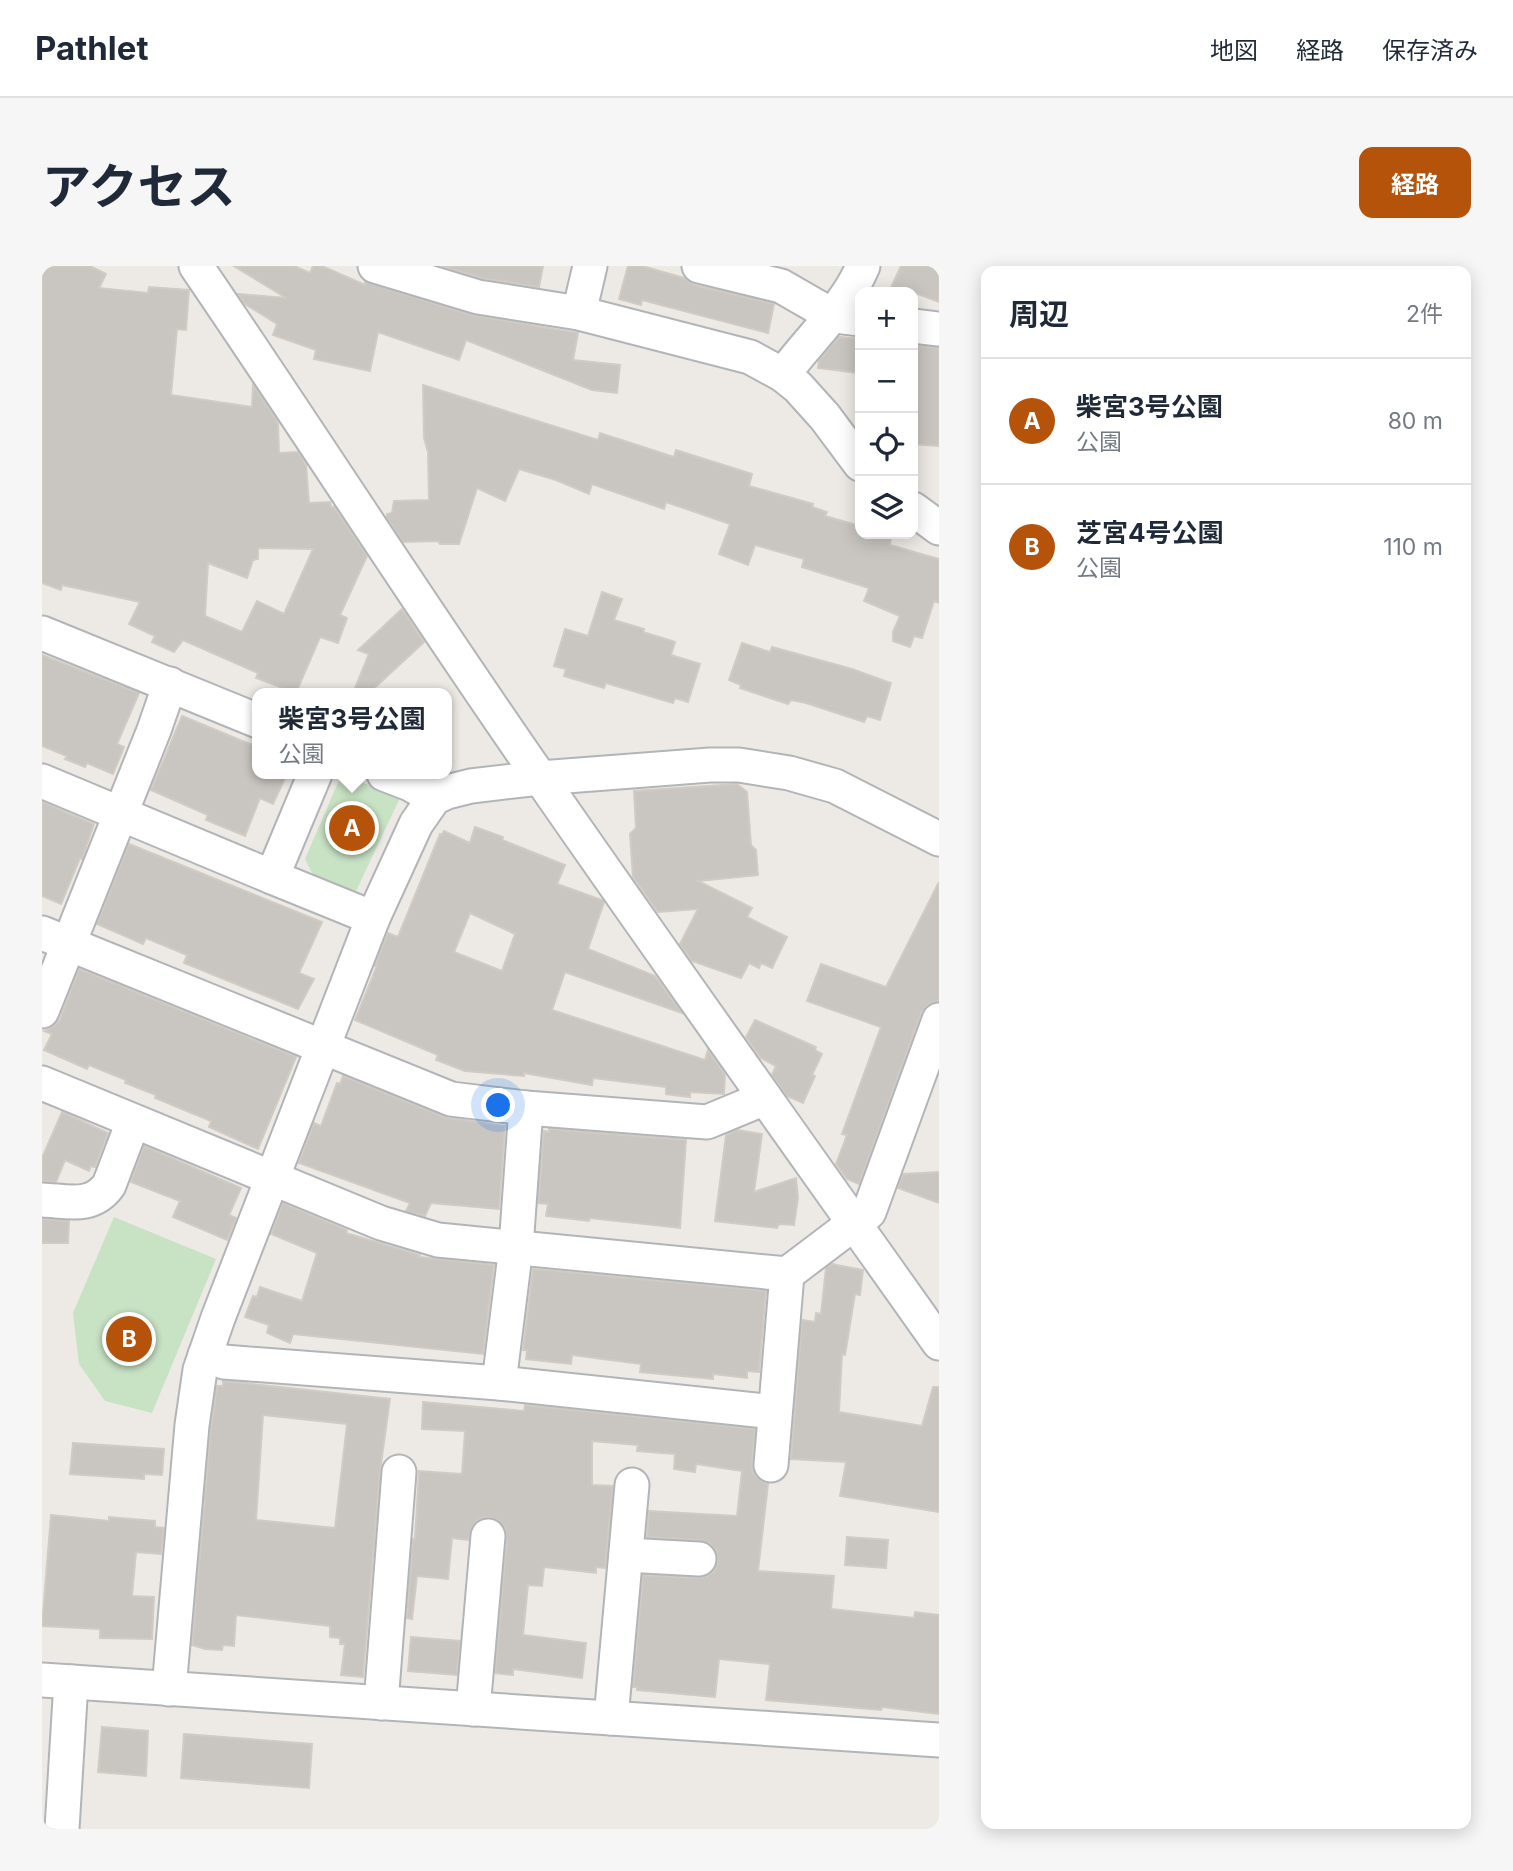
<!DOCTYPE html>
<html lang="ja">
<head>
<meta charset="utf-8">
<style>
  :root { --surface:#fff; --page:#f6f6f7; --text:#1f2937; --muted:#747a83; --line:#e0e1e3; --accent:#b45309 }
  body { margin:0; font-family:Inter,"Noto Sans JP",sans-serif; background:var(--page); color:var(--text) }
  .controls { position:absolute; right:21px; top:21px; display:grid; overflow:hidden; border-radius:14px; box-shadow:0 4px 18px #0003 }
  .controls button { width:63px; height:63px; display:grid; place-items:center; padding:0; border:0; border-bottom:2px solid var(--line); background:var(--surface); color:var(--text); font:35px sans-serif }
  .you { position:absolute; left:457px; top:840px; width:24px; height:24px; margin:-18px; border:5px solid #fff; border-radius:50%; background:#1a73e8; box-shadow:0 0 0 10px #1a73e833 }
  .badge { display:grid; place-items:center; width:46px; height:46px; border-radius:50%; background:var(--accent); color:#fff; font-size:23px; font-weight:700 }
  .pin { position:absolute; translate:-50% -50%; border:4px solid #fff; box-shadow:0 2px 7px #0006 }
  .popup { position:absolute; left:210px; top:422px; width:200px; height:91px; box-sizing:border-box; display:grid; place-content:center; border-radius:14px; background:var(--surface); filter:drop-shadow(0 2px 5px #0005); font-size:23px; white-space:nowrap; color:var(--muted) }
  .popup b { font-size:26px; color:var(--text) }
  .popup::after { content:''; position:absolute; left:50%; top:100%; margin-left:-14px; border:14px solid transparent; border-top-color:var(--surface) }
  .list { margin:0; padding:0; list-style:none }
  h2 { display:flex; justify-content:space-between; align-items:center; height:91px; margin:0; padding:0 28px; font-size:30px }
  h2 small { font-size:23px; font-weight:400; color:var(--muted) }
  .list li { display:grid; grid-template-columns:46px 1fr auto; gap:21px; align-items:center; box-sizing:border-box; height:126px; padding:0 28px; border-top:2px solid var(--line) }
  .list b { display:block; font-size:26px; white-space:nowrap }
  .list p { margin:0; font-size:23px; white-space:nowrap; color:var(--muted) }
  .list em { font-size:23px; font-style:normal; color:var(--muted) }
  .icon { flex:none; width:38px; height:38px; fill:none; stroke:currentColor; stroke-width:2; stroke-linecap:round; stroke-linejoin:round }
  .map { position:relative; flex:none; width:897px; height:1563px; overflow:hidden; border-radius:14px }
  header { display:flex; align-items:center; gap:42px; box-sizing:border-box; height:98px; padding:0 35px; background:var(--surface); border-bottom:2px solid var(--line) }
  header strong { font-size:33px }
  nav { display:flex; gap:38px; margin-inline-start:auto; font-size:24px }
  .intro { display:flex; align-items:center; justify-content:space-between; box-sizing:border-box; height:168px; padding:0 42px }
  h1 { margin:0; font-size:49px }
  .button { padding:18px 32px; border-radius:14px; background:var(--accent); color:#fff; font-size:24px; font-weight:700 }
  main { display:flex; gap:42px; padding:0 42px }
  aside { flex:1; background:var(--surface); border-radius:14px; box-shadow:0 4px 18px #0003 }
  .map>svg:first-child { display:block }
</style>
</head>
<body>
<header>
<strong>Pathlet</strong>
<nav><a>地図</a><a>経路</a><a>保存済み</a></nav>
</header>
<div class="intro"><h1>アクセス</h1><a class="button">経路</a></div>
<main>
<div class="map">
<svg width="897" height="1563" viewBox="0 0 897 1563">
  <rect width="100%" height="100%" fill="#edeae5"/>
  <g fill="#c8e2c4">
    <polygon points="302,509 358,532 314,625 272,611 263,593 298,512"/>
    <polygon points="72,951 174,993 110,1147 63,1135 37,1098 31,1047"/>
  </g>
  <g fill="#c9c5c1" stroke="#d1cbc4" stroke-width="2" fill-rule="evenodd">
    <path d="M 0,0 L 48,0 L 64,8 L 57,22 L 106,27 L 107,21 L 147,24 L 144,64 L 135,63 L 129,129 L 210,141 L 211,118 L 236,157 L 237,187 L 256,186 L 264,199 L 267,237 L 288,236 L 289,241 L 292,241 L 325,290 L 298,349 L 305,352 L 296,377 L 278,371 L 254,427 L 214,412 L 216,407 L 141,374 L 132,386 L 110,376 L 113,370 L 87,358 L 98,336 L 20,319 L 19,324 L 0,317 ZM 216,282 L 271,283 L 242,348 L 215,335 L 200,366 L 163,350 L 166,297 L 205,312 L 211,294 L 216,293 Z"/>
    <polygon points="192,0 252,0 268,7 271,0 280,0 323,19 323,16 430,49 536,67 531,94 578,99 575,127 550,124 424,74 417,94 336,66 328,105 272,93 274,84 231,69 235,58 203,38 196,28 244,32"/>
    <polygon points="400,0 501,0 497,21 440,12"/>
    <polygon points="586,0 600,0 642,12 652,19 732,38 726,67 600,34 599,39 577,33"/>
    <polygon points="859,0 897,0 897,36 871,26 847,26"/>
    <polygon points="797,71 818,73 817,107 776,102 777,94"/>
    <polygon points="871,79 897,82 897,180 871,178"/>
    <polygon points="381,119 556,174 558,167 632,191 634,184 710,208 707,220 771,238 770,241 785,246 783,250 818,260 818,268 833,268 849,272 848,279 897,293 897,337 892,335 880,372 872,370 868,381 851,375 851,366 858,350 822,335 827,322 760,301 762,293 713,279 706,299 677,288 688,258 624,236 622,243 550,218 547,228 514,214 477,203 463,235 435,222 417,278 398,278 396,275 361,276 345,252 345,248 350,247 352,235 387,234 386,186 382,172"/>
    <polygon points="560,326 580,333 572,354 602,363 601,366 633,376 629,389 658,398 646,436 633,432 631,437 564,417 562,422 522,410 524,403 512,400 523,363 546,370"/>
    <polygon points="360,343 382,376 327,427 311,427 327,388 316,384"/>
    <polygon points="700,377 728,386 730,381 810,403 849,417 838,454 825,450 822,456 764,437 749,434 746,438 698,422 699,419 687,414"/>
    <polygon points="0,389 97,427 75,478 82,481 71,508 45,497 43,501 23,493 25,490 0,480"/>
    <polygon points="140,450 215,481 215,508 245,508 231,538 218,532 203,570 164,554 166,549 109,524"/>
    <polygon points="695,518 705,526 709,579 714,584 716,609 656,615 710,642 705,651 745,671 730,702 719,697 717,702 707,697 699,712 650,695 638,678 656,643 616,646 591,611 588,568 594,562 592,525"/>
    <polygon points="0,536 52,558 40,593 38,592 19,638 0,630"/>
    <path d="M 433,561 L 461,571 L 460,574 L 523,599 L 515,618 L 560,634 L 562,636 L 546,683 L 613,710 L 640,747 L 523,706 L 510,744 L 663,794 L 666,784 L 683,809 L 682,828 L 648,826 L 648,831 L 624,828 L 624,821 L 551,812 L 550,819 L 482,807 L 482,810 L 423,805 L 394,794 L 396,789 L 313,754 L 335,700 L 333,700 L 346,667 L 356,671 L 398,568 L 400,569 L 402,565 L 428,577 ZM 428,647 L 473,668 L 460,705 L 412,686 Z"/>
    <polygon points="87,578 280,656 257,707 272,713 256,743 142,697 145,689 104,672 101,678 55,658"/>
    <polygon points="897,616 897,735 885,739 879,747 817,918 805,913 794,898 805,869 800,868 839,761 765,735 779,698 844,721"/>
    <polygon points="37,703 254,791 216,883 167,861 169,855 113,832 114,829 83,817 84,814 47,799 45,803 2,784 10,768 2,765 12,760 18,753"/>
    <polygon points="713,754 774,781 773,784 780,788 770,809 773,810 761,837 745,830 730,809 734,800 719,792 704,771"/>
    <polygon points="301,810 402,851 463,860 457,943 389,937 383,950 364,945 368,937 257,897 272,857 279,860 295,817 298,818"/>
    <polygon points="20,846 66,867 53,901 49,900 47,905 23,894 14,916 0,915 0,892"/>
    <polygon points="507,863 644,874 638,962 548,952 547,955 504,950 506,938 496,937 502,865 507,866"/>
    <polygon points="695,864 720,868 712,926 754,912 756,932 752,959 737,958 735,962 673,955 684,869"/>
    <polygon points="102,880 199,922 187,949 194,952 185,974 131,951 138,935 89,916"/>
    <polygon points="897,906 897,937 856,922 861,908"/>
    <polygon points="241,937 305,964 304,967 378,989 377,991 452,999 441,1088 251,1068 248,1077 225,1067 227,1059 203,1051 211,1030 215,1031 218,1021 260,1035 275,987 229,968"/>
    <polygon points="0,953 27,955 26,977 0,977"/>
    <polygon points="790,998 821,1004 818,1029 813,1028 803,1089 800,1088 797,1146 880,1160 891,1121 897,1121 897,1246 798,1230 804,1196 749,1193 760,1054 773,1056 774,1047 779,1048 784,1002"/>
    <polygon points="491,1003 724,1025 717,1106 705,1105 705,1112 671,1108 671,1113 598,1106 599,1098 530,1089 529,1098 484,1093 485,1084 481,1084"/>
    <path d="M 181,1115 L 348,1133 L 338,1205 L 321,1411 L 299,1409 L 303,1378 L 298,1378 L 298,1372 L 288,1371 L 288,1360 L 194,1349 L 192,1380 L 181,1379 L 180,1384 L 163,1383 L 150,1379 L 169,1161 L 175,1120 L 181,1120 ZM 221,1149 L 305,1158 L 293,1262 L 214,1254 Z"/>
    <polygon points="381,1136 482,1145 483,1139 713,1163 710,1197 711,1207 718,1214 726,1218 716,1305 792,1310 789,1343 872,1352 873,1346 897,1349 897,1448 840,1441 839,1444 724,1434 728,1398 677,1393 673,1431 595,1424 595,1421 591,1421 601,1309 657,1312 665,1310 673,1304 676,1295 674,1284 667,1277 658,1274 605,1271 607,1245 695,1250 700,1205 654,1198 653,1206 632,1203 633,1188 595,1185 596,1179 550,1175 550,1219 571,1220 563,1302 554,1301 554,1307 502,1301 500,1320 486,1319 481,1369 544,1377 540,1412 471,1403 471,1409 453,1407 465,1272 463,1261 456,1254 447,1251 438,1252 430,1260 426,1274 410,1272 406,1313 375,1310 370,1353 365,1352 371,1273 373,1273 377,1205 420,1208 423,1165 380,1163"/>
    <polygon points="31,1177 122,1183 120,1209 102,1208 102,1213 28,1208"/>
    <polygon points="9,1249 67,1255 67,1251 113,1255 113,1261 122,1262 119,1288 94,1286 90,1330 112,1331 110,1373 58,1372 58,1363 0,1360"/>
    <polygon points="805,1271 846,1274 844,1302 803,1299"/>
    <polygon points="369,1371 418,1375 415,1409 366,1405"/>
    <polygon points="60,1461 106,1465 104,1510 56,1506"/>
    <polygon points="142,1468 270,1478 267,1522 139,1512"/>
  </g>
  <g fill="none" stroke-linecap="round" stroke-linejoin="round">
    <g stroke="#b2b5b8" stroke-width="37">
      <g id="minor">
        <path d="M 154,0 C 270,170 381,344 499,513 C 630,702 764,889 897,1077"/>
        <polyline points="333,0 436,31 537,47 708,91 741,109 756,121 783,151 818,198"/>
        <polyline points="657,0 739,20 779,43 801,51 818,53"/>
        <polyline points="537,47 548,0"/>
        <polyline points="871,60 897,63"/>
        <path d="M 741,109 C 767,73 804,41 821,0"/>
        <polyline points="871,243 897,262"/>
        <polyline points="0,367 216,455"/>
        <polyline points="273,508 230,611 331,652"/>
        <polyline points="342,508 368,518 392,532"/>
        <polyline points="0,515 230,611"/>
        <polyline points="0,667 409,833 484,842 665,856 723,832"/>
        <polyline points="0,745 112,464 128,418"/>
        <polyline points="0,817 339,957 396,974 745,1008 827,946 897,754"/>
        <path d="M 0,934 C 26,935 50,943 67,919 L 91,856"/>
        <polyline points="163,1089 182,1096 457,1117 732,1146"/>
        <polyline points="457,1117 474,981 484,842"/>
        <polyline points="729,1199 745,1008"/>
        <polyline points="584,1289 657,1293"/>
        <polyline points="0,1414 897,1474"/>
        <polyline points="127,1423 150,1159 158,1104 176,1052 331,652 374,558 392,532 405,526 429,520 498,512 668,499 697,499 747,507 793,520 897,573"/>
        <polyline points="339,1437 357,1206"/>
        <polyline points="431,1443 446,1270"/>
        <polyline points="569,1452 590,1219"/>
        <polyline points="20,1563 29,1416"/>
      </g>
    </g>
    <use href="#minor" stroke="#fff" stroke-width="33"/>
  </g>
</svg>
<div class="controls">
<button>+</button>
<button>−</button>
<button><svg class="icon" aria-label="locate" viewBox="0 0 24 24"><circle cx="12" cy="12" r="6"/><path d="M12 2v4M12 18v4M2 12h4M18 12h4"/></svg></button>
<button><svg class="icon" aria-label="layers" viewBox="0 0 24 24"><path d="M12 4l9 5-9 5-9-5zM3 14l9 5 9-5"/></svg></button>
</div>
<div class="you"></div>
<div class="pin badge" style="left:310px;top:562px">A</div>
<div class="popup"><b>柴宮3号公園</b>公園</div>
<div class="pin badge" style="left:87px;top:1073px">B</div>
</div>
<aside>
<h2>周辺<small>2件</small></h2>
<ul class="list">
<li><span class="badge">A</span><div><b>柴宮3号公園</b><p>公園</p></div><em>80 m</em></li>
<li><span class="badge">B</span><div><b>芝宮4号公園</b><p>公園</p></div><em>110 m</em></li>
</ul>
</aside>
</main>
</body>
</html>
